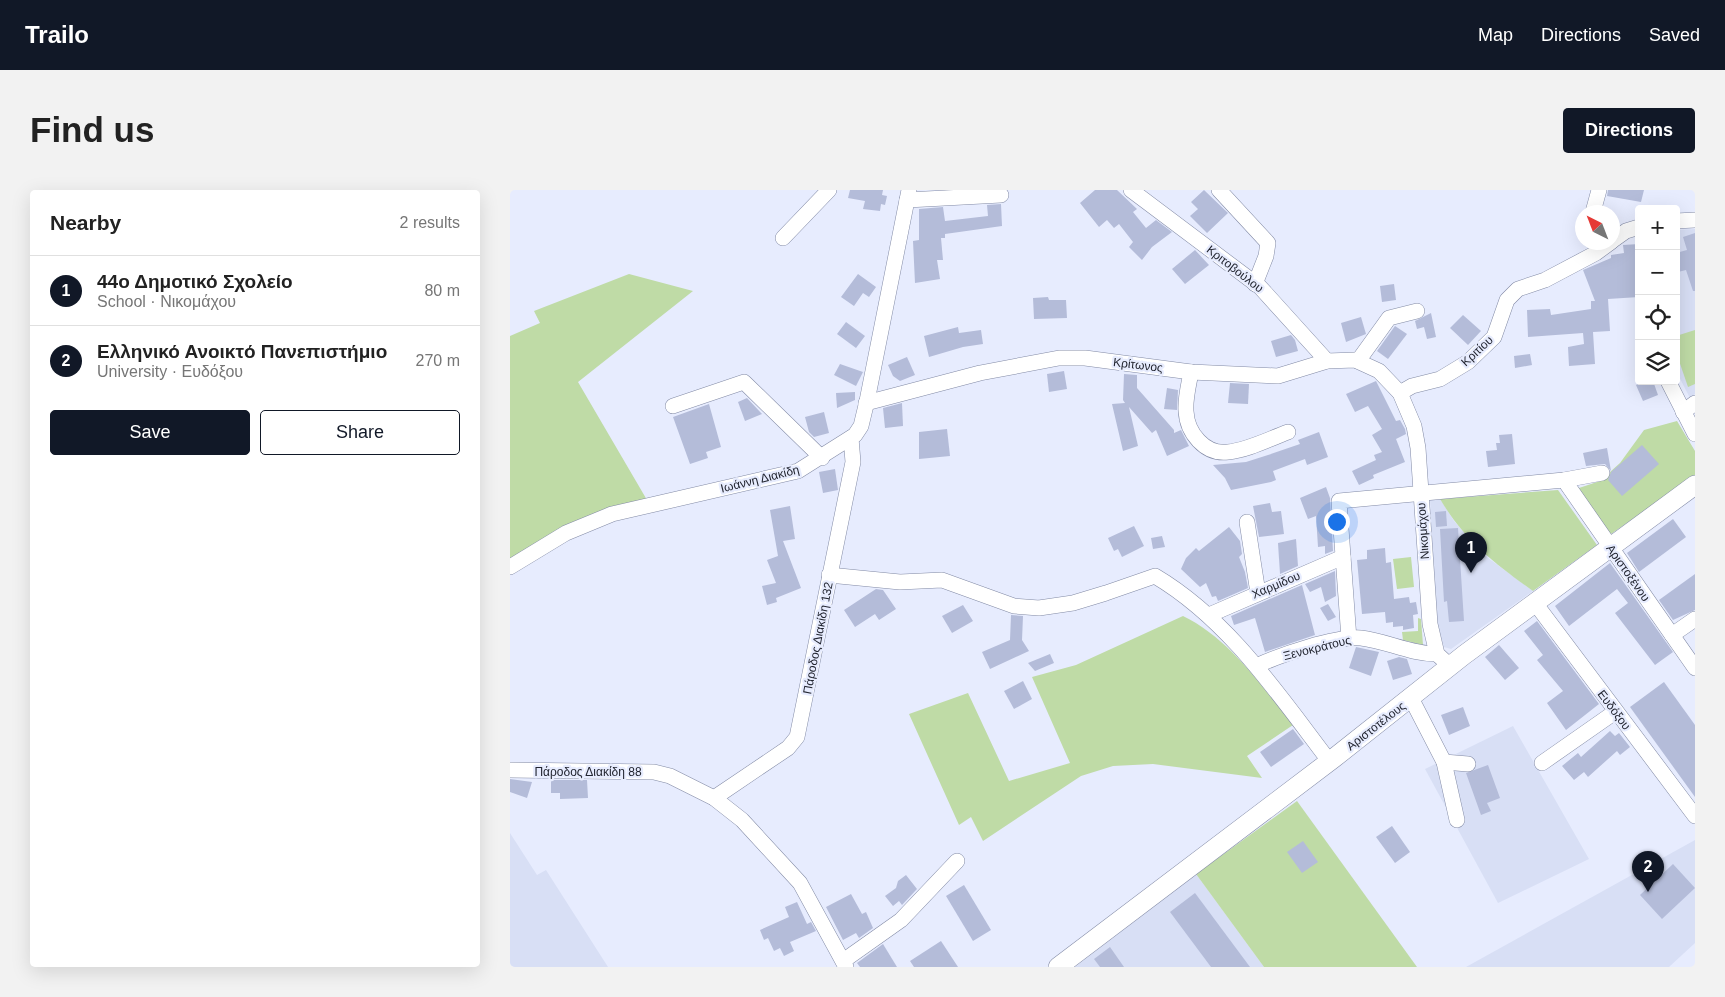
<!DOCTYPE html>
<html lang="en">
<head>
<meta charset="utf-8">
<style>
  :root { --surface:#fff; --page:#f2f2f2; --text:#222; --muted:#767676; --line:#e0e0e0; --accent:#111827 }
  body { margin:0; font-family:Arial,sans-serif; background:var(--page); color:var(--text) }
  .controls { position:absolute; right:15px; top:15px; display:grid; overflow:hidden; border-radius:5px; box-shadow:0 5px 20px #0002 }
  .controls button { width:45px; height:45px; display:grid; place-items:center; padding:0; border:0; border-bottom:1px solid var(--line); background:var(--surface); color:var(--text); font:25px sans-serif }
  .compass { position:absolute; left:1065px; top:15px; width:45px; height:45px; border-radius:50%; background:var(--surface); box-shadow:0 5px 20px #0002; rotate:318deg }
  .you { position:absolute; left:826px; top:331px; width:18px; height:18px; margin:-12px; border:4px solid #fff; border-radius:50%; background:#1a73e8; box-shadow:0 0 0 8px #1a73e833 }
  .badge { display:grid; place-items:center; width:32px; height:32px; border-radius:50%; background:var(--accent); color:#fff; font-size:16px; font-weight:700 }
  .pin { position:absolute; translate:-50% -41px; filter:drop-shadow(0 1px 2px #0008) }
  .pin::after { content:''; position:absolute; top:26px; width:18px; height:15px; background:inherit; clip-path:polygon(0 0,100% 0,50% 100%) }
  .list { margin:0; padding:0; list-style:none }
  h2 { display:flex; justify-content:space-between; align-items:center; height:65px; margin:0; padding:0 20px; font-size:21px }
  h2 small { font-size:16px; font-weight:400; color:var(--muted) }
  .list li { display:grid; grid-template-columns:32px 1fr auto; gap:15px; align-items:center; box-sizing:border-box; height:70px; padding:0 20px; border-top:1px solid var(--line) }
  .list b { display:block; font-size:19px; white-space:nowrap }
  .list p { margin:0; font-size:16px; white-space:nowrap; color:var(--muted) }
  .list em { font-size:16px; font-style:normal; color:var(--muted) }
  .actions { display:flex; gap:10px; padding:15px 20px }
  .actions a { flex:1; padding:11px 0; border:1px solid var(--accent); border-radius:5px; text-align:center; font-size:18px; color:var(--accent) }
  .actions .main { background:var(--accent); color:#fff }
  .icon { flex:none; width:28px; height:28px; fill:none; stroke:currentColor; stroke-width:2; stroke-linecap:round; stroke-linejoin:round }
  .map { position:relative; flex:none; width:1185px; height:777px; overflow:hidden; border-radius:5px }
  header { display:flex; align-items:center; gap:30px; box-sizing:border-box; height:70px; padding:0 25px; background:var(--accent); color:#fff }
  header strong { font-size:24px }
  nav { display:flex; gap:28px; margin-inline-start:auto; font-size:18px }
  .intro { display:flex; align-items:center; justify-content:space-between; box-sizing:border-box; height:120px; padding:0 30px }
  h1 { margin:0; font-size:35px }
  .button { padding:12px 22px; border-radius:5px; background:var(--accent); color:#fff; font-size:18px; font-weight:700 }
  main { display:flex; gap:30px; padding:0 30px }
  aside { flex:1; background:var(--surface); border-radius:5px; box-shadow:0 5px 20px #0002 }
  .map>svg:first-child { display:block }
</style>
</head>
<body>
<header>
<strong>Trailo</strong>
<nav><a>Map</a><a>Directions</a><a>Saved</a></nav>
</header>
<div class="intro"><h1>Find us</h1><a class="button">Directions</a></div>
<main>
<aside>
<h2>Nearby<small>2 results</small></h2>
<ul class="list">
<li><span class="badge">1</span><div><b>44ο Δημοτικό Σχολείο</b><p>School · Νικομάχου</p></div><em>80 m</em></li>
<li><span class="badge">2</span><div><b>Ελληνικό Ανοικτό Πανεπιστήμιο</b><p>University · Ευδόξου</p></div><em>270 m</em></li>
</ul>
<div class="actions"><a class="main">Save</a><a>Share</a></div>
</aside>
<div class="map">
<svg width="1185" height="777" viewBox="0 0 1185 777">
  <rect width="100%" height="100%" fill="#e7ecfe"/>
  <g fill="#d8dff5">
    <polygon points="1185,39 1185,204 1180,208 1166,181 1166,40"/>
    <polygon points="930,309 944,331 974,365 1023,401 941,459 934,457 927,434 920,310"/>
    <polygon points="1003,536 1079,669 988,713 915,579"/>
    <polygon points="0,643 27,685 36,680 98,777 0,777"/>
    <polygon points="1185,650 1185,753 1159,777 956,777"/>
    <polygon points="686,684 754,777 565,777"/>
  </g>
  <g fill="#bfdba6">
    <polygon points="119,84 183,101 68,192 137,310 0,374 0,146 30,133 24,121"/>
    <polygon points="1185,140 1185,194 1178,197 1166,162 1166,146"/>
    <polygon points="1167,231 1185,261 1185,286 1101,344 1066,299 1090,291 1110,273 1134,240"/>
    <path d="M 1048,300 L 1087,355 L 1023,401 C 985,374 954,350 930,309 Z"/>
    <polygon points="901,367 904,397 887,399 883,369"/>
    <path d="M 673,426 C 720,449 751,495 783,535 L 737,566 L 752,588 L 643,574 L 603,576 L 571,586 L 473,651 L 461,627 L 449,635 L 399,524 L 458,503 L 499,591 L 560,573 L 522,487 L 566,475 Z"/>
    <polygon points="908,428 911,429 913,455 893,450 892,442 908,441"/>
    <polygon points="787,611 907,777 754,777 686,684"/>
  </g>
  <g fill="#b4bcd9">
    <polygon points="340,0 373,0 372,5 377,6 375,15 371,14 370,21 353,19 355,11 338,8"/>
    <polygon points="585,0 607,0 627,19 623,22 636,38 646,30 662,42 642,57 632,70 619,57 623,52 609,34 604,38 597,30 589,37 570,13"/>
    <polygon points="694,0 718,23 697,43 680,26 688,19 681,12"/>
    <polygon points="1098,0 1134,0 1131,12 1097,6"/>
    <polygon points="491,14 492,36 435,44 435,48 431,48 433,70 427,70 430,89 405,93 403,51 409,50 409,19 433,17 435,31 478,26 477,15"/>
    <polygon points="1185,43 1185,101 1183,101 1176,80 1168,82 1166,63 1177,60 1173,47"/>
    <polygon points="1129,54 1129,107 1098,109 1100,141 1083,142 1085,174 1059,176 1058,157 1074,154 1073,143 1018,147 1017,120 1040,119 1041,125 1081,119 1081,111 1085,111 1073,80 1101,68 1101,65 1114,63 1113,55"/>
    <polygon points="685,60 699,75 675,94 662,79"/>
    <polygon points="348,84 366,97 359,107 353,103 344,116 331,107"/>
    <polygon points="884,94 886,110 872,112 870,96"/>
    <polygon points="538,107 539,110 556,110 557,128 524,129 523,108"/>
    <polygon points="921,123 926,147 917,149 914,137 907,139 905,131"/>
    <polygon points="953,125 971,141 958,155 940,138"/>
    <polygon points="851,127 856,144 836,152 831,133"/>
    <polygon points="336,132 355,146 346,158 327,144"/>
    <polygon points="885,136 897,144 878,169 867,161"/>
    <polygon points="448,137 449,143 471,140 473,154 453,157 419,167 414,146"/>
    <polygon points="781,145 785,150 788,161 766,167 761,151"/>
    <polygon points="1020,164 1022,175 1005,178 1004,166"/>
    <polygon points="397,167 405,185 390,191 383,186 378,175"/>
    <polygon points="330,174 353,182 346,196 324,185"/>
    <polygon points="554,181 557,199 539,202 537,184"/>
    <polygon points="614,184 627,185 627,198 664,240 664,243 671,240 679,256 657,266 646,240 642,243 619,217 628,256 613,261 602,214 615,213 613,210"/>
    <polygon points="866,191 886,231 890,230 895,239 896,244 886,249 895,272 863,285 864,288 849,295 842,281 866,270 864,265 872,262 862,245 872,239 858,216 845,222 836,204"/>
    <polygon points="1134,191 1143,191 1148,205 1133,211 1126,195"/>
    <polygon points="720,193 739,194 738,214 718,213"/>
    <polygon points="657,198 668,200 667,220 654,219"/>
    <polygon points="345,202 345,210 327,218 326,203"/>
    <polygon points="237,208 252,224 235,231 228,212"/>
    <polygon points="392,213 393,236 375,238 373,218"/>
    <polygon points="199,214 211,257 196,262 198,268 180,274 163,227"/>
    <polygon points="314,222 319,243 304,247 299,242 295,227"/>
    <polygon points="437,239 440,266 409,269 409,242"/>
    <polygon points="809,242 818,267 797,275 795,269 763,281 766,290 761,292 721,300 715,288 703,275 736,272 758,265 790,254 788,250"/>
    <polygon points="1002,244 1005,274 978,277 976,261 987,260 986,253 990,253 989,245"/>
    <polygon points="1132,255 1149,274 1112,306 1098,290 1101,282"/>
    <polygon points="1097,258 1101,281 1095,274 1076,276 1073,263"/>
    <polygon points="325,279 328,300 313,303 309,282"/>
    <polygon points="816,297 820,308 823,361 815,364 815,356 808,357 806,326 798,329 790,308"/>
    <polygon points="760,313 762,322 771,321 774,344 749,347 743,316"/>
    <polygon points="280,316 285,349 273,351 291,398 266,408 267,412 257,415 252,396 266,393 257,370 268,366 260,320"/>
    <polygon points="936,321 937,336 926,337 925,322"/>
    <polygon points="1163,329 1176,347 1129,382 1117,363"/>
    <polygon points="624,336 634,356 612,367 608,359 604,361 598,348"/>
    <polygon points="719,337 730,351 732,364 729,367 735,382 738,398 708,411 706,406 702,407 696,393 690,397 671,379 676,368 686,358 689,361"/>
    <polygon points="948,338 954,431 939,432 937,411 934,412 930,339"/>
    <polygon points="652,346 655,357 643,359 641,348"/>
    <polygon points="786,349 788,376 770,384 768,353"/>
    <polygon points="875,358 876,373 881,372 884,409 899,407 900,413 906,412 908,424 903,425 904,438 893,440 893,436 883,437 883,432 876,433 875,422 852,424 847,370 857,369 857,360"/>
    <polygon points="1100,373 1163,462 1145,475 1105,423 1118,413 1107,399 1059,436 1045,416"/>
    <polygon points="825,381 826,406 815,412 811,397 800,402 795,394"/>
    <polygon points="1185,384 1185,420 1163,430 1149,410"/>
    <polygon points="792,395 805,445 755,462 745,428 724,435 721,426"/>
    <polygon points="366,399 373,400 386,419 369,430 365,424 345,437 334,420"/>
    <polygon points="818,414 826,427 818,431 810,418"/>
    <polygon points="453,415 463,431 442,443 432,426"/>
    <polygon points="501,425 513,426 512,450 519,461 480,479 472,462 500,450"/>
    <polygon points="1027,431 1089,514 1056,540 1037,513 1053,501 1027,470 1033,465 1014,441"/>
    <polygon points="989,455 1009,478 995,490 975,467"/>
    <polygon points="846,457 869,462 861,486 839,478"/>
    <polygon points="540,464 544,473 525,481 518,473"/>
    <polygon points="889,467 897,469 902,484 883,490 877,471"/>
    <polygon points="513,491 522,509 504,519 494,501"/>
    <polygon points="1154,492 1185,535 1185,607 1120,517"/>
    <polygon points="953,517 960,536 939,545 931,525"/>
    <polygon points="783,539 794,554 761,577 750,562"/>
    <polygon points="1100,541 1105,546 1109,543 1120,557 1110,565 1107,561 1078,587 1074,582 1064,590 1052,576 1068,563 1071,567"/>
    <polygon points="978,575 990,608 977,613 981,621 971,625 956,583"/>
    <polygon points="0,589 22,592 17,608 0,602"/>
    <polygon points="41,590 77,590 78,608 50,609 50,603 41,603"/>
    <polygon points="882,636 900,662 885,673 866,647"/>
    <polygon points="793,651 808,672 792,683 777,662"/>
    <polygon points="1163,674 1185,698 1152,729 1130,705"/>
    <polygon points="396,685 407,699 392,715 389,711 383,716 375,706 386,698 388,691"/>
    <polygon points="454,695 481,740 463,751 436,706"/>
    <polygon points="685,703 740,777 701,777 660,722"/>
    <polygon points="341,704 352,724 356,722 363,738 349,748 346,743 333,750 316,717"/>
    <polygon points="287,712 297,734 301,732 306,741 280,752 284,761 274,766 270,758 264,761 258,748 254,750 250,740 279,727 275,717"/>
    <polygon points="431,751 448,777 404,777 400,771"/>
    <polygon points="373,754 387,777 350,777 347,773"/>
    <polygon points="600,757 614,777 590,777 584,769"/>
  </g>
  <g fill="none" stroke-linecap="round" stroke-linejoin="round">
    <g stroke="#828aa5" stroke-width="16">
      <g id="minor">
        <polyline points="621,0 750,97 817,171"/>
        <polyline points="709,0 758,53 756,66 745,94"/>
        <polyline points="397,10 491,5"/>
        <polyline points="1083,22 1089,0"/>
        <polyline points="1166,31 1185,30"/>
        <polyline points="273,48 319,0"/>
        <polyline points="1102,51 1116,41 1129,37"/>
        <polyline points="848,171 879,128 907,121"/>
        <path d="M 681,182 C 679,194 675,208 676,221 C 677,243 695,265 718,262 C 738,260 759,249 778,242"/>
        <polyline points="1158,191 1185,244"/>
        <polyline points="890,203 902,196 930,189 958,172 984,147 997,110 1008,99 1035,90 1086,63 1101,52"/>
        <polyline points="356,213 470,183 549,168 575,168 681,182 768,186 817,171 845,170 869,181 890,203 904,236 908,258 920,434 927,464 940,476"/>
        <polyline points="163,216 234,192 312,268"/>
        <polyline points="1173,222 1185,213"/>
        <polyline points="1054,290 1185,478"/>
        <polyline points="737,332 748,403"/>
        <polyline points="0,377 56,343 102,324 288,281 345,245 351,236 357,211 399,0"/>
        <path d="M 319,385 L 390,392 L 432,390 L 504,416 L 529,418 L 563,413 L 596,403 L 645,386 C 719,430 768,504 820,572"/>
        <polyline points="1025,413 1185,626"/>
        <polyline points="699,425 833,367"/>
        <polyline points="1162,445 1185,429"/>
        <polyline points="839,449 829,311 1054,290 1092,283"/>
        <path d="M 746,476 C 770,465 825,446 851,448 C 877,451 900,464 927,464"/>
        <polyline points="901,508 934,572 947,630"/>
        <polyline points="934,572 958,574"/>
        <polyline points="1032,573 1105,522"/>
        <polyline points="0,580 144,582 160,586 204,608 232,630 290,693 336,777"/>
        <polyline points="204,608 278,558 287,547 343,272 341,248"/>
        <polyline points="333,771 391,730 447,671"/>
      </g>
    </g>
    <g stroke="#828aa5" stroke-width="20">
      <polyline id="major" points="548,777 824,568 954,465 1185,295"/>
    </g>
    <use href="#minor" stroke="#fff" stroke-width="15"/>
    <use href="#major" stroke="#fff" stroke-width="19"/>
  </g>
  <g text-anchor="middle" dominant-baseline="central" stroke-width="4.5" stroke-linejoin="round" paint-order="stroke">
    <g font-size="12" fill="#222530" stroke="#e7ecfe">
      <text transform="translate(725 79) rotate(38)">Κριτοβούλου</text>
      <text transform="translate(967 161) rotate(-43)">Κριτίου</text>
      <text transform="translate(628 175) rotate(7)">Κρίτωνος</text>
      <text transform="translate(250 289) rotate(-14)">Ιωάννη Διακίδη</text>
      <text transform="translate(913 341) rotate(-94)">Νικομάχου</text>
      <text transform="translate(1118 383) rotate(55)">Αριστοξένου</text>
      <text transform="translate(766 395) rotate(-23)">Χαρμίδου</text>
      <text transform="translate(308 448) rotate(-79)">Πάροδος Διακίδη 132</text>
      <text transform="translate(807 458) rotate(-14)">Ξενοκράτους</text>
      <text transform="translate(1104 520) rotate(53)">Ευδόξου</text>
      <text transform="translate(866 536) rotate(-38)">Αριστοτέλους</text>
      <text x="78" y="582">Πάροδος Διακίδη 88</text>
    </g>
  </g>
</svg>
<div class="controls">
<button>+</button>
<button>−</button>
<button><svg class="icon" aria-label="locate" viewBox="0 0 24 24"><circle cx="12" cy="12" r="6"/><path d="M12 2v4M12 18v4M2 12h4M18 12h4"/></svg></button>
<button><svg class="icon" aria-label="layers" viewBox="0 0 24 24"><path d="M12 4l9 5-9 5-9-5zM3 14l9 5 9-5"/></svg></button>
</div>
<svg class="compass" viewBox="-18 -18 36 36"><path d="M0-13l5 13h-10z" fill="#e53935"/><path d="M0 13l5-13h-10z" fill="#767676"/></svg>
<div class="you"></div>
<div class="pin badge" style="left:961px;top:383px">1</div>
<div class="pin badge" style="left:1138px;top:702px">2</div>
</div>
</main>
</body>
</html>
